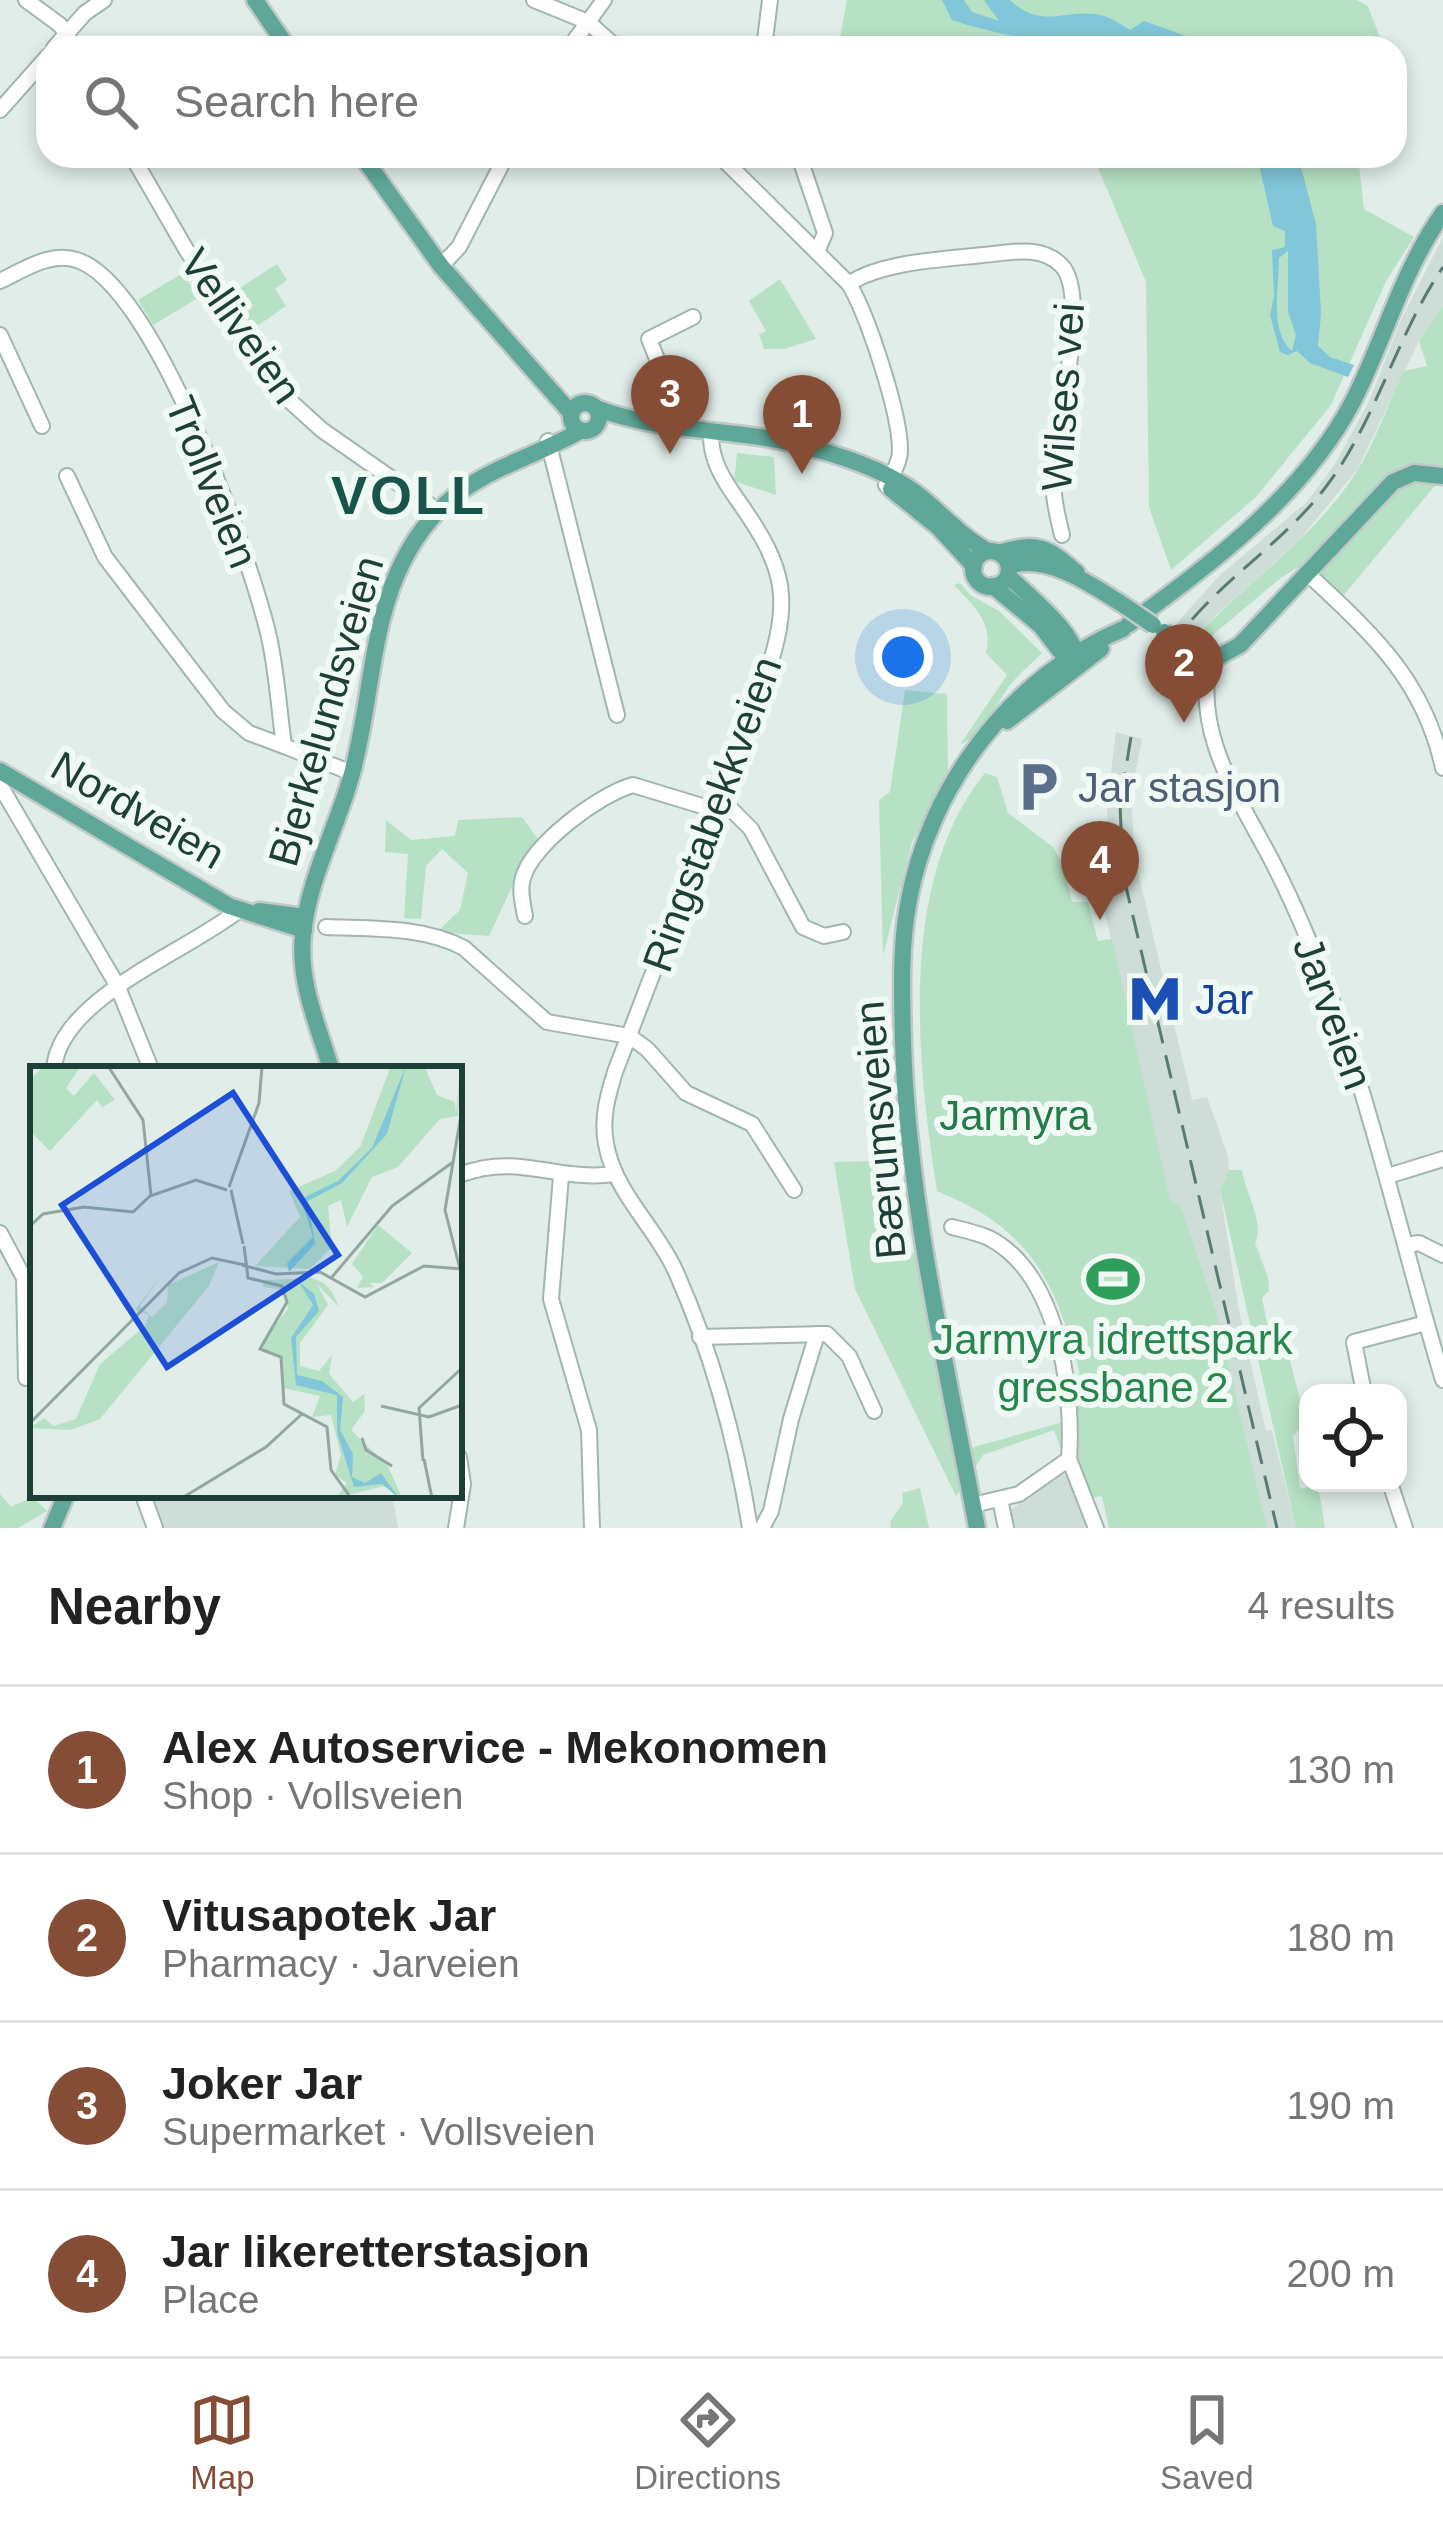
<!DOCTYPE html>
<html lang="en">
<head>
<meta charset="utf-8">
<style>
  :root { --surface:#fff; --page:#f2f2f2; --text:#222; --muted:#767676; --line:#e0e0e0; --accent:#854d35 }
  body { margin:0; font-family:Arial,sans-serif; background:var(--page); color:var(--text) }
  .controls { position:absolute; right:36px; bottom:36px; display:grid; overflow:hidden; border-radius:24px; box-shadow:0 6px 18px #0003 }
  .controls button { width:108px; height:108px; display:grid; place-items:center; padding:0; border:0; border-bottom:3px solid var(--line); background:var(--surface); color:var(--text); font:60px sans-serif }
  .you { position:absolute; left:903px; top:657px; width:42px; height:42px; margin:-30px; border:9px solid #fff; border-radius:50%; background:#1a73e8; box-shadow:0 0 0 18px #1a73e833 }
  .badge { display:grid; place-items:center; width:78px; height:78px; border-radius:50%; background:var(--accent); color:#fff; font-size:39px; font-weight:700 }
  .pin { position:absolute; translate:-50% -99px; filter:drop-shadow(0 3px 6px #0008) }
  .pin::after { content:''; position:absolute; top:63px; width:42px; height:36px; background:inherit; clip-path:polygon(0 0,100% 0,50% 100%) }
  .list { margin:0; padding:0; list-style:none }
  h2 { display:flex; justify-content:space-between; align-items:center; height:156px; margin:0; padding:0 48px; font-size:51px }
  h2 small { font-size:39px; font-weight:400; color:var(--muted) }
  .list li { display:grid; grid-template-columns:78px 1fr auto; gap:36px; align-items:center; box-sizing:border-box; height:168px; padding:0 48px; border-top:3px solid var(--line) }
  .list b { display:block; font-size:45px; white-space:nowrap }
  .list p { margin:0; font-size:39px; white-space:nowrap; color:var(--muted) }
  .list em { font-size:39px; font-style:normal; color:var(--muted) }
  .icon { flex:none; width:66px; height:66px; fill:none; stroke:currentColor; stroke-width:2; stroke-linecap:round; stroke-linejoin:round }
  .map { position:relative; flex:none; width:1443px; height:1528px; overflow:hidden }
  .search { position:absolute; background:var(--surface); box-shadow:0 6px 18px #0003; left:36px; right:36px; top:36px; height:132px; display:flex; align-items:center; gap:30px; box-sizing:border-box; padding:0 42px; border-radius:36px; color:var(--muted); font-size:45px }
  .sheet { height:828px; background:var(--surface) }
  nav { display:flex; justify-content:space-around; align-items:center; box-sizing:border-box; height:168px; border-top:3px solid var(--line); background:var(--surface); font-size:33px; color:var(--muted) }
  nav a { display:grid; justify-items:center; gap:6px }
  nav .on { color:var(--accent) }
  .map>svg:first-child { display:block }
</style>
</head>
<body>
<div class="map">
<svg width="1443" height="1528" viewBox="0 0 1443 1528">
  <rect width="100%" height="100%" fill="#e0ede8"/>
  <g fill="#ceddd7">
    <polygon points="1443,237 1443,306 1419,341 1357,470 1299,540 1215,616 1182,657 1163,644 1183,616 1220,575 1307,502 1335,464 1369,401 1401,320"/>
    <polygon points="1116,732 1142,739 1131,795 1135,859 1192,1100 1207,1097 1228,1156 1229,1170 1220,1190 1239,1311 1266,1431 1272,1430 1296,1528 1267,1528 1216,1311 1181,1207 1170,1199 1102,899 1118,895 1109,852 1107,806"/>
    <polygon points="1059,1474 1068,1476 1089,1528 1010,1528 1008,1512"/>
    <polygon points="151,1495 392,1495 398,1528 162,1528"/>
  </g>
  <g fill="#b6e1c4">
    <polygon points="847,0 1357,0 1368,6 1384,48 838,48"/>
    <polygon points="1093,156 1358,156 1364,209 1414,237 1386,281 1331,405 1256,497 1171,570 1149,507 1146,282"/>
    <polygon points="277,264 287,280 275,289 286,306 250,331 227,296"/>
    <polygon points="183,273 198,298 153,325 138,300"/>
    <polygon points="780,279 816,339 784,349 764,349 759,334 766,331 749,301"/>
    <path d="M 1443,306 L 1443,476 L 1338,602 L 1302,565 L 1282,577 L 1203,643 L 1196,637 C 1247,581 1316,537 1357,471 C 1376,440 1388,404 1404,371 L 1427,366 L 1419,341 Z"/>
    <polygon points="737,453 774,457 776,495 734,481"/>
    <path d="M 960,583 L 970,595 L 999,611 L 1042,653 C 1030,665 1015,677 1006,691 C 992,712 984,732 960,745 L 1007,675 L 986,653 C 994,623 973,605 954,585 Z"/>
    <polygon points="905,690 947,694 948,775 912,842 883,955 879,800 890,792"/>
    <path d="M 985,773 L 997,777 L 1008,813 L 1054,848 L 1063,865 L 1072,902 L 1088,902 L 1098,941 L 1112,939 L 1170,1199 L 1181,1207 L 1216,1311 L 1267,1528 L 1109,1528 L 1102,1496 L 1090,1498 L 1074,1456 L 1062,1452 L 1054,1430 L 983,1455 L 956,1496 L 855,1289 L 834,1162 L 879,1161 L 876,1259 L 918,1252 L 956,1452 L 1067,1421 C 1071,1410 1079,1396 1080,1385 C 1081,1369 1072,1345 1067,1330 C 1043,1256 1008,1220 937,1191 C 917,1064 897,880 985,773 Z"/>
    <polygon points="522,817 540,842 521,867 489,936 437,932 460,910 468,873 442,849 426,866 421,919 404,918 408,854 385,852 386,820 411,840 455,836 458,820"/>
    <path d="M 1229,1170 L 1242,1170 C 1245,1193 1265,1221 1255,1243 L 1268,1277 L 1269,1291 L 1262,1298 L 1272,1346 L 1289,1357 L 1306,1422 L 1293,1436 L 1300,1489 L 1318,1485 L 1325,1528 L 1296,1528 L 1220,1190 Z"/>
    <polygon points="920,1488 929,1528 891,1528 890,1522 903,1503 902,1493"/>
    <polygon points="0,1494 11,1507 33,1497 47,1511 18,1528 0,1528"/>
  </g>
  <g fill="#81c7d9" fill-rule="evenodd">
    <path d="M 942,0 L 964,0 L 972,12 L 999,21 L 984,0 L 1010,0 C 1043,32 1068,6 1104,16 C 1112,18 1122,25 1130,30 L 1144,21 L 1220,48 C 1131,48 1037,49 952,20 Z"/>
    <path d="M 1257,156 L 1298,156 L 1316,224 L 1321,314 L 1318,346 L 1330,357 L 1354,365 L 1348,377 L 1310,363 L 1297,351 L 1288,355 L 1280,352 L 1270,315 L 1274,296 L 1272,250 L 1285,247 L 1285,231 L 1273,226 ZM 1288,251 L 1288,312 L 1296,335 L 1292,351 C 1269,331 1279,290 1279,258 Z"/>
  </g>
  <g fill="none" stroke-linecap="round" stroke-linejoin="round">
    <g stroke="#a2b5b0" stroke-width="18">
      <g id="minor">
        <polyline points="26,0 60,25 75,48"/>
        <polyline points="534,0 588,22 569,48"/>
        <polyline points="604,0 588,22 617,48"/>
        <polyline points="54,48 85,13 104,0"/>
        <polyline points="764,48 770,0"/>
        <polyline points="0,110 48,56"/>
        <polyline points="132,156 187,251 291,402 322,430 438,511"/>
        <path d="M 720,156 L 849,284 C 868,316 900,413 900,450 C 900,463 892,474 886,485"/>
        <polyline points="799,156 825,233 817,252"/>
        <polyline points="441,266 459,247 506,156"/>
        <path d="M 0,281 C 23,270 51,251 77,260 C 155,285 251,559 269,637 C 277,673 279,710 284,746 L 352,773"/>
        <path d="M 849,284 C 879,262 945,259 983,255 C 1009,253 1040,244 1061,265 C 1091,294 1056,429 1053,472 C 1052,494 1057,514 1062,535"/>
        <polyline points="0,335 42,426"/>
        <polyline points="676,429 677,409 649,339 693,317"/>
        <path d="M 711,433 C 710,460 724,481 739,502 C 787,570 792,600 765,680 L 615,1072 C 608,1095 601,1118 606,1144 C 615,1194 656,1227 676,1272 C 712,1353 736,1441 750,1528"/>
        <polyline points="548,441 617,715"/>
        <polyline points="67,476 105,557 223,711 249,733 284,746"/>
        <path d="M 1308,574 C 1371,633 1424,679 1443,768"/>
        <path d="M 1210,657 C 1193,734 1238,796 1272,861 C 1356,1024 1391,1207 1443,1380"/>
        <polyline points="1,787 117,985 151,1069"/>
        <polyline points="720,798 751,829 803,927 824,936 843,932"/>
        <path d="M 525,916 C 523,904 519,890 523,878 C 532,844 600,794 633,785 L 715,810"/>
        <path d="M 326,927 C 372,929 423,926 464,948 L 547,1022 L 629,1036 L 647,1049 L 686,1093 L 752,1124 L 794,1190"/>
        <path d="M 54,1069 C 59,998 189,951 239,910"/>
        <path d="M 459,1175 C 520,1152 554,1182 615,1174"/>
        <polyline points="561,1176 551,1299 589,1430 592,1528"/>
        <polyline points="1388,1176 1443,1159"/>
        <path d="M 952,1227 C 964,1230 978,1233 989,1238 C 1058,1274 1074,1389 1069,1459"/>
        <polyline points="0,1233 24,1278 26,1378"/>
        <polyline points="1407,1245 1419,1243 1443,1255"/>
        <polyline points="700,1337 827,1334 849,1356 874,1411"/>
        <polyline points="1364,1393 1354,1342 1426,1323"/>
        <polyline points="1390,1483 1405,1528"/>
        <polyline points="143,1495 155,1528"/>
        <polyline points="1000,1499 1006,1528"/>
        <polyline points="973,1505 1019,1494 1069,1459 1096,1528"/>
        <polyline points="456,1528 463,1484 459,1457"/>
        <polyline points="762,1528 771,1511 791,1419 817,1334"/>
      </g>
    </g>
    <g stroke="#c0c9c7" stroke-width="21">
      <g id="major">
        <polyline points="255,0 288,48"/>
        <polyline points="362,156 441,266 571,413"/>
        <circle cx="585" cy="417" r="14"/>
        <path d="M 596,408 C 666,435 743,427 815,449 C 848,458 888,472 916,493 C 941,512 960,536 988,551"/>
        <polyline points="891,489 938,527 974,566"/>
        <circle cx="991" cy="569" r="18"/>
        <path d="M 999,553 C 1037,541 1048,547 1077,573"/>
        <path d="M 1009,566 C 1047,553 1092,585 1125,606"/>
        <path d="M 1008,576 C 1028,595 1079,635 1077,663"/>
        <polyline points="993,586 1041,626 1071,665"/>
        <path d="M 1129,624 C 1211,564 1302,496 1351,405 C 1384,342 1401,272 1443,213"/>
        <polyline points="1192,650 1216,658 1240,645 1393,482 1414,473 1443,476"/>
        <polyline points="1007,721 1101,649"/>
        <polyline points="0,771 229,906 304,930"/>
        <polyline points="259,911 305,917"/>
        <path d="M 331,1069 C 318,1025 298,982 303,935 C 308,880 336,830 351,777 C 377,686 367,586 438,511 C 479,469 531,459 580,431"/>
        <polyline points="52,1528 66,1495"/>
        <path d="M 977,1528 C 947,1367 908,1206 903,1042 C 902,996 900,950 908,905 C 928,787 1012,676 1123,629"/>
      </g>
    </g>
    <use href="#minor" stroke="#fff" stroke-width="14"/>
    <use href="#major" stroke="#5fa899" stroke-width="16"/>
    <g stroke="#597b74" stroke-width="3" stroke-dasharray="24 12" stroke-linecap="butt">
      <path d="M 1170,648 C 1212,585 1279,548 1325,488 C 1376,422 1396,336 1443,267"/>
      <polyline points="1131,737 1120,804 1123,874 1277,1528"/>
    </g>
    <g stroke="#c0c9c7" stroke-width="21" stroke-linecap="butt">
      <g id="major-bridge">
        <polyline points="1125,606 1153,625"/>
        <polyline points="1164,632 1192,650"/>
      </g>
    </g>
    <use href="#major-bridge" stroke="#5fa899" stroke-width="16"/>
  </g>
  <defs>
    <g id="parking-bare" transform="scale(4.14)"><path d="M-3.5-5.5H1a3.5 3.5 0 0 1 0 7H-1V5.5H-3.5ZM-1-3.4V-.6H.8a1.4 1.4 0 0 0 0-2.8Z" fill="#5c6f8a" stroke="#f1f9f5" stroke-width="2.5" paint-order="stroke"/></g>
    <g id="metro-bare" transform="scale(4.14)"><path d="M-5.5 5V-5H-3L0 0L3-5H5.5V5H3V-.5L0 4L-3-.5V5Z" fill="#1a4fb4" stroke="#f1f9f5" stroke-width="2.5" paint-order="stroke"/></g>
    <g id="stadium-bare" transform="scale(4.14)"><path d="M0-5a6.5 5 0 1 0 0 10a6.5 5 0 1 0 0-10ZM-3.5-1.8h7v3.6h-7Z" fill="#2e9e5b" stroke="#f1f9f5" stroke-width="2.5" paint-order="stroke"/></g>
  </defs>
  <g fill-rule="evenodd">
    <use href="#parking-bare" x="1038" y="787"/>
    <use href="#metro-bare" x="1155" y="999"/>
    <use href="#stadium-bare" x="1113" y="1279"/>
  </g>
  <g text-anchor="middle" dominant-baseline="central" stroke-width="12" stroke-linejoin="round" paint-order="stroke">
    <g font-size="42" fill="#1e3f38" stroke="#f1f9f5">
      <text transform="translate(241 326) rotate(55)">Velliveien</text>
      <text transform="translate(1063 397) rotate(-86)">Wilses vei</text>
      <text transform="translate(212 482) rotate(68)">Trollveien</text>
      <text transform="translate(326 711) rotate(-74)">Bjerkelundsveien</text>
      <text transform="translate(138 810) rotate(30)">Nordveien</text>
      <text transform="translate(712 814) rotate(-70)">Ringstabekkveien</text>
      <text transform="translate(1333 1013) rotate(70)">Jarveien</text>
      <text transform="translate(880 1130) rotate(-95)">Bærumsveien</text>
    </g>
    <g font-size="42" fill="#4e5e75" stroke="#f1f9f5" text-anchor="start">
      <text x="1078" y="787">Jar stasjon</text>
    </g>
    <g font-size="42" fill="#164399" stroke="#f1f9f5" text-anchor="start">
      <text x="1195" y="999">Jar</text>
    </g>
    <g font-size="42" fill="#247b4a" stroke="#f1f9f5">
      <text x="1015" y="1115">Jarmyra</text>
    </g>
    <g font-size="42" fill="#27864d" stroke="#f1f9f5">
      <text x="1113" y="1339">Jarmyra idrettspark<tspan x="1113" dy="48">gressbane 2</tspan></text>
    </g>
    <g font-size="54" font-weight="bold" letter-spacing="3" fill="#185449" stroke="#f1f9f5">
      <text x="409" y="495">VOLL</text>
    </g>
  </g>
  <g transform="translate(30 1066)">
    <rect width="432" height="432" fill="#e0ede8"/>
    <path d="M 14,0 L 61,0 L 51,0 L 36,22 L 44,30 L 64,7 L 85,34 L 72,41 L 67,34 L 20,85 L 0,65 L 1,12 ZM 361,0 L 394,0 L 407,29 L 425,36 L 426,48 L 430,4 L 428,50 L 410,53 L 368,101 L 342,111 L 317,161 L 311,134 L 298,140 L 302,181 L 280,203 L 225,200 L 270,151 L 259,125 L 305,105 L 330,81 ZM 348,159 L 382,187 L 352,217 L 339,217 L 345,221 L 327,222 L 333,211 L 322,198 ZM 189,196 L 179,220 L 70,353 L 40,364 L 0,362 L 14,352 L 23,360 L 46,353 L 70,298 L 115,260 L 119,249 L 105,244 L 134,206 L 110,240 L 122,251 L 137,236 L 138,219 ZM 282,212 L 294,217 L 302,226 L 309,241 L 287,218 L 298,239 L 270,277 L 270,300 L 289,305 L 302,289 L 299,308 L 323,336 L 334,328 L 335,345 L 321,364 L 358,400 L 372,432 L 354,420 L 306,432 L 317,417 L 305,409 L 311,389 L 301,349 L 282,351 L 290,330 L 253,322 L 251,291 L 233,286 L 233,274 L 258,243 L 255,224 L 233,221 L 234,214 Z" fill="#b6e1c4"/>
    <path d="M 376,0 L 357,68 L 312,117 L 278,135 L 285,178 L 259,206 L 257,197 L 283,171 L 271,133 L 308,115 L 342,82 ZM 269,216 L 284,228 L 289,245 L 266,271 L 267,309 L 292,315 L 313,331 L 310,364 L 323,388 L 322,411 L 335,417 L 351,407 L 369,432 L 352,418 L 324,421 L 307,366 L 307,329 L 266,319 L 261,272 L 283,239 Z" fill="#81c7d9"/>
    <path fill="none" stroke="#92a7a2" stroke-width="3" d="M 78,0 L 113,54 L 121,129M 199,121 L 229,37 L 232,0M 201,124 L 213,178M 0,160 L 13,148 L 54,141 L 103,146 L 120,130 L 166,114 L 197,124M 214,180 L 218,212 L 252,220 L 257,236 L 230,283 L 251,291 L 254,338 L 297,361 L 301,404 L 321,432M 212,199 L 246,208 L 290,206 L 335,231 L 394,200 L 432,203M 430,203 L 415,144 L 432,43M 302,211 L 362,140 L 423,96M 351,340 L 399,351 L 432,339M 0,357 L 149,207 L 182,192 L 215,199M 332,372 L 336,384 L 362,400M 394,393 L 402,432M 393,395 L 389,342 L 432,302M 152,432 L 236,381 L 273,347"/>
    <path fill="#1d4ed8" fill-opacity="0.15" stroke="#1d4ed8" stroke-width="6" d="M 203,27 L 308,189 L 137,301 L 32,139 Z"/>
    <rect width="432" height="432" fill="none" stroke="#1e3f38" stroke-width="6"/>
  </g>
</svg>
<div class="controls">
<button><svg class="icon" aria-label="locate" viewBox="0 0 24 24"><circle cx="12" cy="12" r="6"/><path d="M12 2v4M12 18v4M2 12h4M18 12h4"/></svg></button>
</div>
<div class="you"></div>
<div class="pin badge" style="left:802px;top:474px">1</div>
<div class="pin badge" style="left:1184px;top:723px">2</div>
<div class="pin badge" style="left:670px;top:454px">3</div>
<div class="pin badge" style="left:1100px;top:920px">4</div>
<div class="search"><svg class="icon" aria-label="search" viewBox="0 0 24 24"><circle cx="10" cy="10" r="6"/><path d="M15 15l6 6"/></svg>Search here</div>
</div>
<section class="sheet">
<h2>Nearby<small>4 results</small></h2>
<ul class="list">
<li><span class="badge">1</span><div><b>Alex Autoservice - Mekonomen</b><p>Shop · Vollsveien</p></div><em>130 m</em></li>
<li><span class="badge">2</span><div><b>Vitusapotek Jar</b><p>Pharmacy · Jarveien</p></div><em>180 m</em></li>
<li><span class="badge">3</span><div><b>Joker Jar</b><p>Supermarket · Vollsveien</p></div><em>190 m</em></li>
<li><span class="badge">4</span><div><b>Jar likeretterstasjon</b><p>Place</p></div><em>200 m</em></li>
</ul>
</section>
<nav>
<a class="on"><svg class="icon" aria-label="map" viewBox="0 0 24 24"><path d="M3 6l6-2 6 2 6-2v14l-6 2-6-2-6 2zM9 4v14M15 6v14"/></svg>Map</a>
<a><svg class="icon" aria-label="directions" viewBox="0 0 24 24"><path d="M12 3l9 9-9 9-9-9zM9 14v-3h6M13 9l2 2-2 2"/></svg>Directions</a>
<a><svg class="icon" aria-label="saved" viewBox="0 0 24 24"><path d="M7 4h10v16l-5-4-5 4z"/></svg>Saved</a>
</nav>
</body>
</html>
